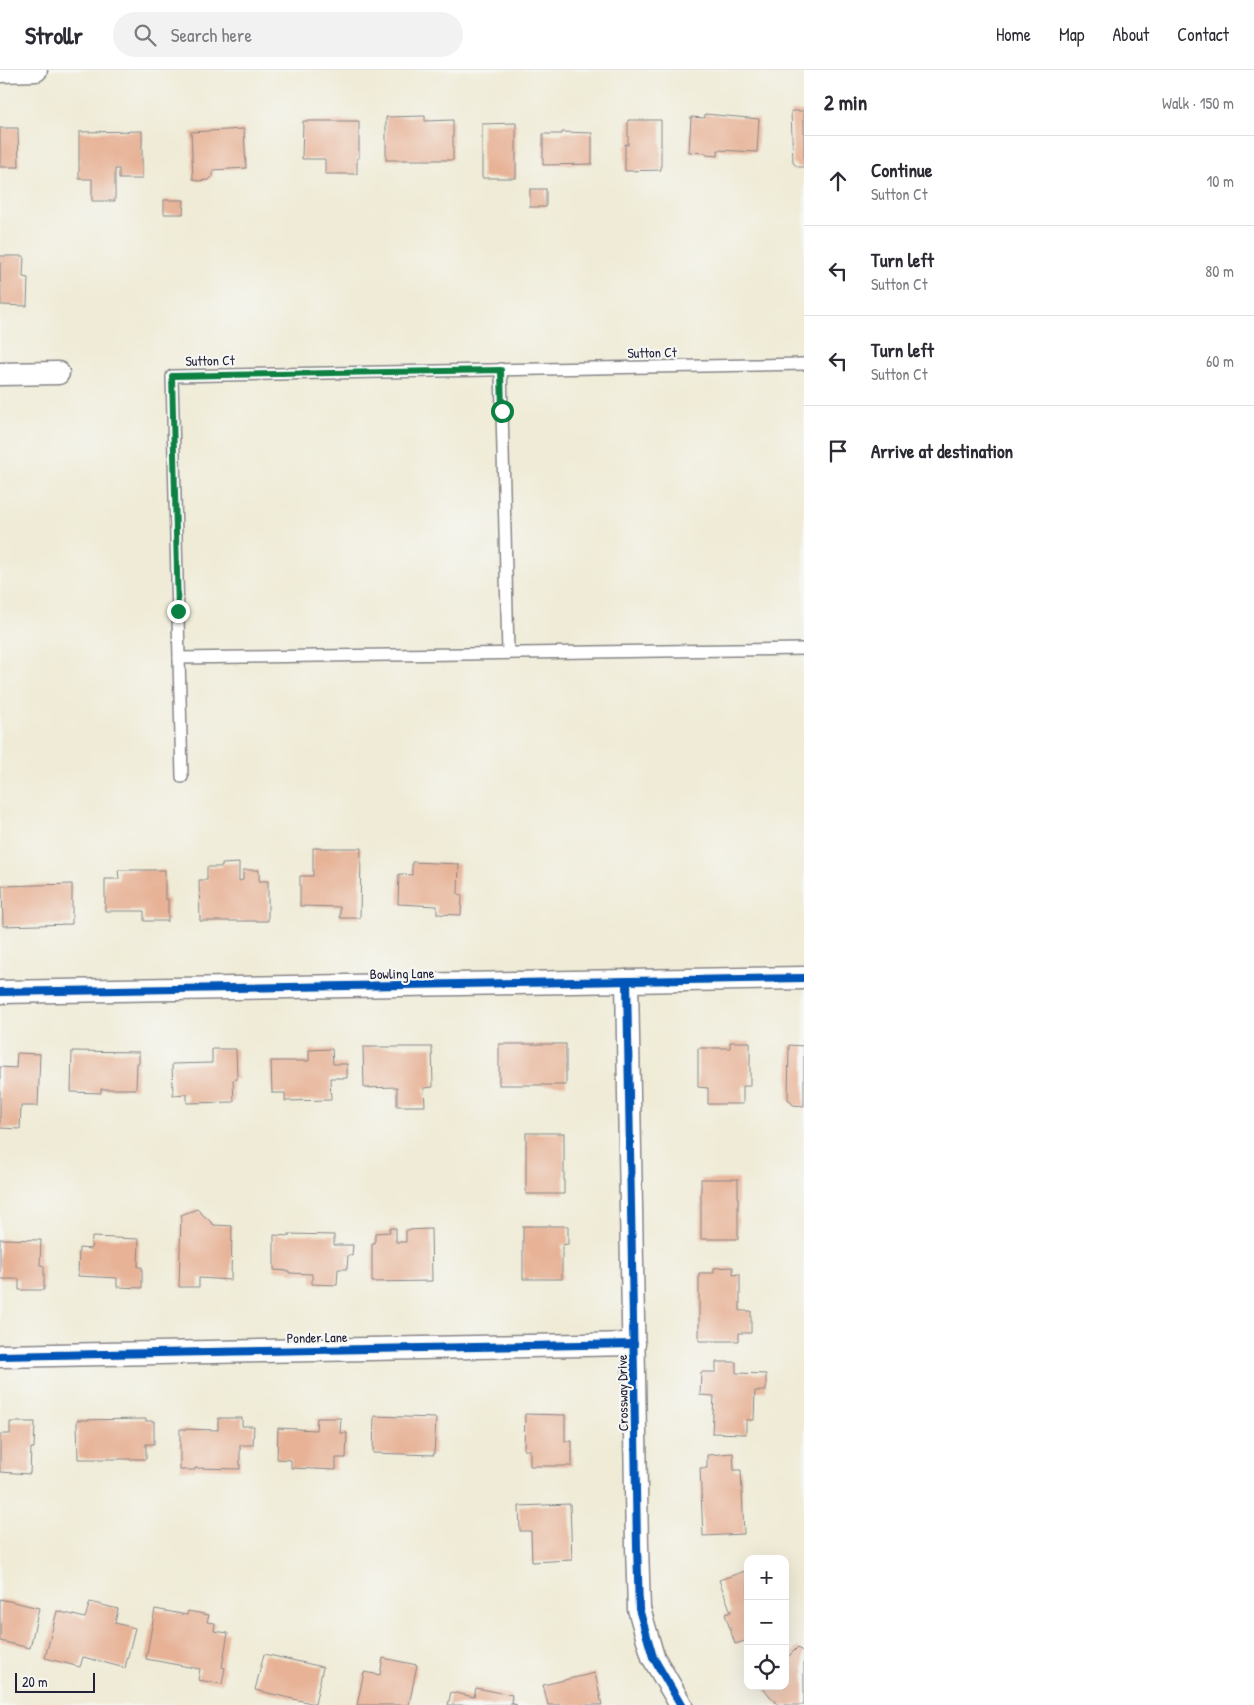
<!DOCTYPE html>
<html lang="en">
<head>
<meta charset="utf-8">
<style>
  :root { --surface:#fff; --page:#f2f2f3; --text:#2b2b33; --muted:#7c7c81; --line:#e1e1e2 }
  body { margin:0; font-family:"Patrick Hand",sans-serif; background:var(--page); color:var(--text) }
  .controls { position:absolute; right:15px; bottom:15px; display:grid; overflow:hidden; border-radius:10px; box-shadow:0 5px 20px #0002 }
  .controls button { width:45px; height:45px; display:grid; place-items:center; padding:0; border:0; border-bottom:1px solid var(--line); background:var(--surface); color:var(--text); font:25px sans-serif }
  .scale { position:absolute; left:15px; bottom:12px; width:80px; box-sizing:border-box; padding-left:5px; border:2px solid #22223b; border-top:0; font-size:14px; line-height:18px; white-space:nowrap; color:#22223b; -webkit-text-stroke:4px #f6f6f2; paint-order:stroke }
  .stop { position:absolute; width:15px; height:15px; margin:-11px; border:4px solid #0b8043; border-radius:50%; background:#fff }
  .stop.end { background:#0b8043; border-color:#fff; box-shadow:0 1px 5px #0008 }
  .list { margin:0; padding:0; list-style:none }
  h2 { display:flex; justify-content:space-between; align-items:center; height:65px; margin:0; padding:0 20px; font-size:21px }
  h2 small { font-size:16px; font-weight:400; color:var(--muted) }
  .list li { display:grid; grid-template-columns:32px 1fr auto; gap:15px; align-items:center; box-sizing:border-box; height:90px; padding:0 20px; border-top:1px solid var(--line) }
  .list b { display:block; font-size:19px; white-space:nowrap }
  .list p { margin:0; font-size:16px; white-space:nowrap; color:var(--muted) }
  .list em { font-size:16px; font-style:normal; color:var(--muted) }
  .icon { flex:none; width:28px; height:28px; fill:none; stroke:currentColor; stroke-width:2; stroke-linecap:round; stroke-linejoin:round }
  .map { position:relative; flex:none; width:804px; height:1635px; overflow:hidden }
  header { display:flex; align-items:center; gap:30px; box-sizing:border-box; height:70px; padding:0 25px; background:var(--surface); border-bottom:1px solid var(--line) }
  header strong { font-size:24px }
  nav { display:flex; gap:28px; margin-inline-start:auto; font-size:18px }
  .search { width:350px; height:45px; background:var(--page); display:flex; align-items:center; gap:12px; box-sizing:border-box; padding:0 18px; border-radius:28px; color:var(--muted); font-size:19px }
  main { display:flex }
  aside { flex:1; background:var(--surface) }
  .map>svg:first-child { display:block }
</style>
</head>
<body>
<header>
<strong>Strollr</strong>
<div class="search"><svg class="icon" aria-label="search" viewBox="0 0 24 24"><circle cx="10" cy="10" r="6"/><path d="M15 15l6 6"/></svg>Search here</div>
<nav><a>Home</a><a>Map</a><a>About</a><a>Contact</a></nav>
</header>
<main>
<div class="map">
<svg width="804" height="1635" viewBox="0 0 804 1635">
  <rect width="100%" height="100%" fill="#f6f6f2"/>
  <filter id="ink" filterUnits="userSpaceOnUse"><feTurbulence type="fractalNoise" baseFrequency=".02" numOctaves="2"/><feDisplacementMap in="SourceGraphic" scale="10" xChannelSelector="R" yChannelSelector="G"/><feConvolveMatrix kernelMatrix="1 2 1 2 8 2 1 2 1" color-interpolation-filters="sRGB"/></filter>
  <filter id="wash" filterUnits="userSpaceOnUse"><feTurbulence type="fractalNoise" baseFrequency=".0096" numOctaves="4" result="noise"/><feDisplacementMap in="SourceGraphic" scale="20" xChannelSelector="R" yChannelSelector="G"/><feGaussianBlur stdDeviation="1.12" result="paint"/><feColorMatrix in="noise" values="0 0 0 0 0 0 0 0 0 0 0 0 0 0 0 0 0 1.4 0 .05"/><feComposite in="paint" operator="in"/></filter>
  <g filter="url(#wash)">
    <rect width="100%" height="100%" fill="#efebd6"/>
    <g id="blocks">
      <g fill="#e7b296">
        <polygon points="791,41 804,41 804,97 798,97 793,93"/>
        <polygon points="705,44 759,49 757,82 718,80 718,86 706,85 706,83 689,82 691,47 705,48"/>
        <polygon points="425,46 425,51 453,50 453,90 386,90 386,47"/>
        <polygon points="628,50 661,50 661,100 625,101 625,74 628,75"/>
        <polygon points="303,51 359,51 359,88 357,88 357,104 325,104 325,89 302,89"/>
        <polygon points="516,53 516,108 482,108 482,54"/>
        <polygon points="0,58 18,58 19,97 0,97"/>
        <polygon points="244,59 246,98 213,100 213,106 208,110 198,111 193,109 191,62"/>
        <polygon points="142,61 142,109 119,109 119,99 115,99 115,131 92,131 92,109 79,109 79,62"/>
        <polygon points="562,62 592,63 592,94 543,95 543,64 562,64"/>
        <rect x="530" y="119" width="16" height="18"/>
        <polygon points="164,130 184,130 183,144 164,144"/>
        <polygon points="0,186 24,186 23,207 28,208 27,236 1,235"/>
        <polygon points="313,778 361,778 360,848 340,848 340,837 300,836 300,806 313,806"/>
        <polygon points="412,792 459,794 458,824 462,825 461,845 437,844 437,836 398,834 399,804 412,805"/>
        <polygon points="239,793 239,811 243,810 243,800 259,800 259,811 268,811 268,851 200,851 199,810 207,810 207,797 222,797 222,794"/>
        <polygon points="118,800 165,800 165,829 168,829 168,851 144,851 144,841 105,841 105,809 119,809"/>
        <polygon points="72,814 72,854 3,856 2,816"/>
        <polygon points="730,972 750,972 750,1016 743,1016 743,1034 708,1034 708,1018 698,1017 698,978 730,978"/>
        <rect x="499" y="974" width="67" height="41"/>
        <polygon points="789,975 804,976 804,1036 793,1035 788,1029"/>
        <polygon points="363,977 432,977 433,1017 424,1018 425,1036 397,1036 397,1017 364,1018"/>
        <polygon points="212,979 236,979 237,1009 233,1010 234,1032 187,1033 187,1024 173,1025 172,994 212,993"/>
        <polygon points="332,979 333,994 347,994 347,1008 330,1008 331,1030 285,1031 285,1023 272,1023 271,991 309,991 309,980"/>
        <polygon points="72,981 139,982 139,993 137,993 136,1019 101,1019 101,1023 71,1022"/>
        <polygon points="17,983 40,984 38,1036 21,1036 20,1059 0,1058 0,997 16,998"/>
        <rect x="526" y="1063" width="38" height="61"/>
        <rect x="701" y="1109" width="37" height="60"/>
        <polygon points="197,1139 214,1155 232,1156 231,1210 199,1208 199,1217 179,1217 181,1145"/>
        <polygon points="523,1156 568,1156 568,1174 562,1175 562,1209 523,1209"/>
        <polygon points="389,1158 396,1158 396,1172 406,1172 406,1160 431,1159 432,1211 372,1212 372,1174 375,1174 375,1163 390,1162"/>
        <polygon points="289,1164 334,1165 334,1175 353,1175 352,1186 348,1185 347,1199 338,1199 337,1215 312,1214 312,1204 289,1203 289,1201 274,1200 274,1165 289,1166"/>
        <polygon points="92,1167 139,1169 138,1197 142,1197 142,1218 117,1217 117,1208 78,1206 79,1178 91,1179"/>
        <polygon points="0,1169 41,1170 40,1195 44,1196 44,1220 19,1220 19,1209 0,1209"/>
        <polygon points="733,1197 733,1205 740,1204 740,1241 751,1241 751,1263 739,1263 739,1271 699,1271 699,1203 714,1203 714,1198"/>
        <polygon points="716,1292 736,1292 736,1303 766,1304 766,1321 755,1321 754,1350 746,1350 746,1364 712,1363 714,1326 700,1325 701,1302 716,1302"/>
        <polygon points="525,1344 565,1345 565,1371 572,1371 572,1396 530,1396 530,1380 524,1380"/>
        <polygon points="374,1346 436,1348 434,1385 373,1383"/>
        <polygon points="218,1348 242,1348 242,1356 254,1356 253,1375 240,1375 240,1399 195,1398 195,1400 180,1400 180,1359 218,1360"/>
        <polygon points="317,1348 341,1348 340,1363 347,1363 346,1388 336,1388 336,1400 291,1398 291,1390 277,1389 278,1358 316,1360"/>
        <polygon points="146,1349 146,1351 154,1351 154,1374 146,1374 146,1389 78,1389 77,1350"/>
        <polygon points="10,1352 35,1352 34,1378 31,1378 30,1404 0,1402 0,1364 10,1364"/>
        <polygon points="733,1383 734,1400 741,1400 744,1464 703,1466 700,1398 707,1398 707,1385"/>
        <polygon points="570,1434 572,1490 532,1492 531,1461 520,1461 519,1436"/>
        <polygon points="748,1500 748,1570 735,1574 725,1544 731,1542 719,1510"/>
        <polygon points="0,1529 39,1538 30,1578 0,1571"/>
        <polygon points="90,1532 118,1539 115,1553 135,1558 125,1598 83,1587 80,1597 45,1588 57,1541 85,1548"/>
        <polygon points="155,1539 187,1545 188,1541 209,1545 207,1552 215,1553 214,1561 228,1563 222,1597 225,1598 222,1614 198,1610 200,1599 146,1589"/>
        <polygon points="798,1577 804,1583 804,1635 778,1635 761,1616 785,1616 785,1590"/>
        <polygon points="264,1584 323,1597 315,1634 255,1620"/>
        <polygon points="383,1588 417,1595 409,1635 357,1635 364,1602 380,1605"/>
        <polygon points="595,1603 602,1635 548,1635 543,1615"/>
        <polygon points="476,1618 512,1625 511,1633 517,1635 448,1635 451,1622 474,1627"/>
      </g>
    </g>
  </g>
  <g filter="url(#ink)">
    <use href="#blocks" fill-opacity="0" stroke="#888688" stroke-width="1"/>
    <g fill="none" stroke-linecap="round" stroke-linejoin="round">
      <g stroke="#888688" stroke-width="14">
        <g id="service">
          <polyline points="804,294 172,306 179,588 804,579"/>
          <polyline points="501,299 508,583"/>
          <polyline points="179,588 182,707"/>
        </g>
      </g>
      <g stroke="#888688" stroke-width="25">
        <g id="minor">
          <polyline points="0,1 36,0"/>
          <polyline points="0,304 58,303"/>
          <polyline points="627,911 637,1476 639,1539 653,1587 681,1635"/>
          <polyline points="0,922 804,908"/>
          <polyline points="0,1286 634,1274"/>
        </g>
      </g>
      <use href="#service" stroke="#fff" stroke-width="11"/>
      <use href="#minor" stroke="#fff" stroke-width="22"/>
      <g stroke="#f6f6f2" stroke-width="11">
        <g id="cycleway">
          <polyline points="627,911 637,1476 639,1539 653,1587 681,1635"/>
          <polyline points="0,922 804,908"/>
          <polyline points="0,1286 634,1274"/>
        </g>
      </g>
      <use href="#cycleway" stroke="#0057b8" stroke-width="8"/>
    </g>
  </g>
  <g fill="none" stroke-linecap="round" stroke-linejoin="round" filter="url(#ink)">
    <polyline stroke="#0b8043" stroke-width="6" points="178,541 172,306 501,300 502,341"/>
  </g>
  <g text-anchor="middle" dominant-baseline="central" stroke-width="4.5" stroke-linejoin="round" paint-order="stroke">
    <g font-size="14" fill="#22223b" stroke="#f6f6f2">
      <text transform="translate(652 282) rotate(-1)">Sutton Ct</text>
      <text transform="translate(210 290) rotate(-1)">Sutton Ct</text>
      <text transform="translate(402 903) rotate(-1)">Bowling Lane</text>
      <text transform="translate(317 1267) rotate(-1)">Ponder Lane</text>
      <text transform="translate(622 1323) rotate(-91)">Crossway Drive</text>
    </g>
  </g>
</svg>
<div class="controls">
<button>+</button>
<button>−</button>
<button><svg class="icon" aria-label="locate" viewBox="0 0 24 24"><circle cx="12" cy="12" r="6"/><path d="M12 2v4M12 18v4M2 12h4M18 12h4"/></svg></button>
</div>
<div class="scale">20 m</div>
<div class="stop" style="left:502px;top:341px"></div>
<div class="stop end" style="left:178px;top:541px"></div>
</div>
<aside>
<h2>2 min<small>Walk · 150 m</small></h2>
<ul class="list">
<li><svg class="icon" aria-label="ahead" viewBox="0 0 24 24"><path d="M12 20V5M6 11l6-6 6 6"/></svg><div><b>Continue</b><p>Sutton Ct</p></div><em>10 m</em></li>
<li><svg class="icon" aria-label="left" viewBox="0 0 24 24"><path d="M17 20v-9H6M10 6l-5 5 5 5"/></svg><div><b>Turn left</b><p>Sutton Ct</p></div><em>80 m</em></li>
<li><svg class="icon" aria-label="left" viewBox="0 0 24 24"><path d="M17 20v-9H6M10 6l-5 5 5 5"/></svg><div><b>Turn left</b><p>Sutton Ct</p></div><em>60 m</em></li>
<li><svg class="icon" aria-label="arrive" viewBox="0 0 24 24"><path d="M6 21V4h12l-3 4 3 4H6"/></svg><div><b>Arrive at destination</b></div></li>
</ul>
</aside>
</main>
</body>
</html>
